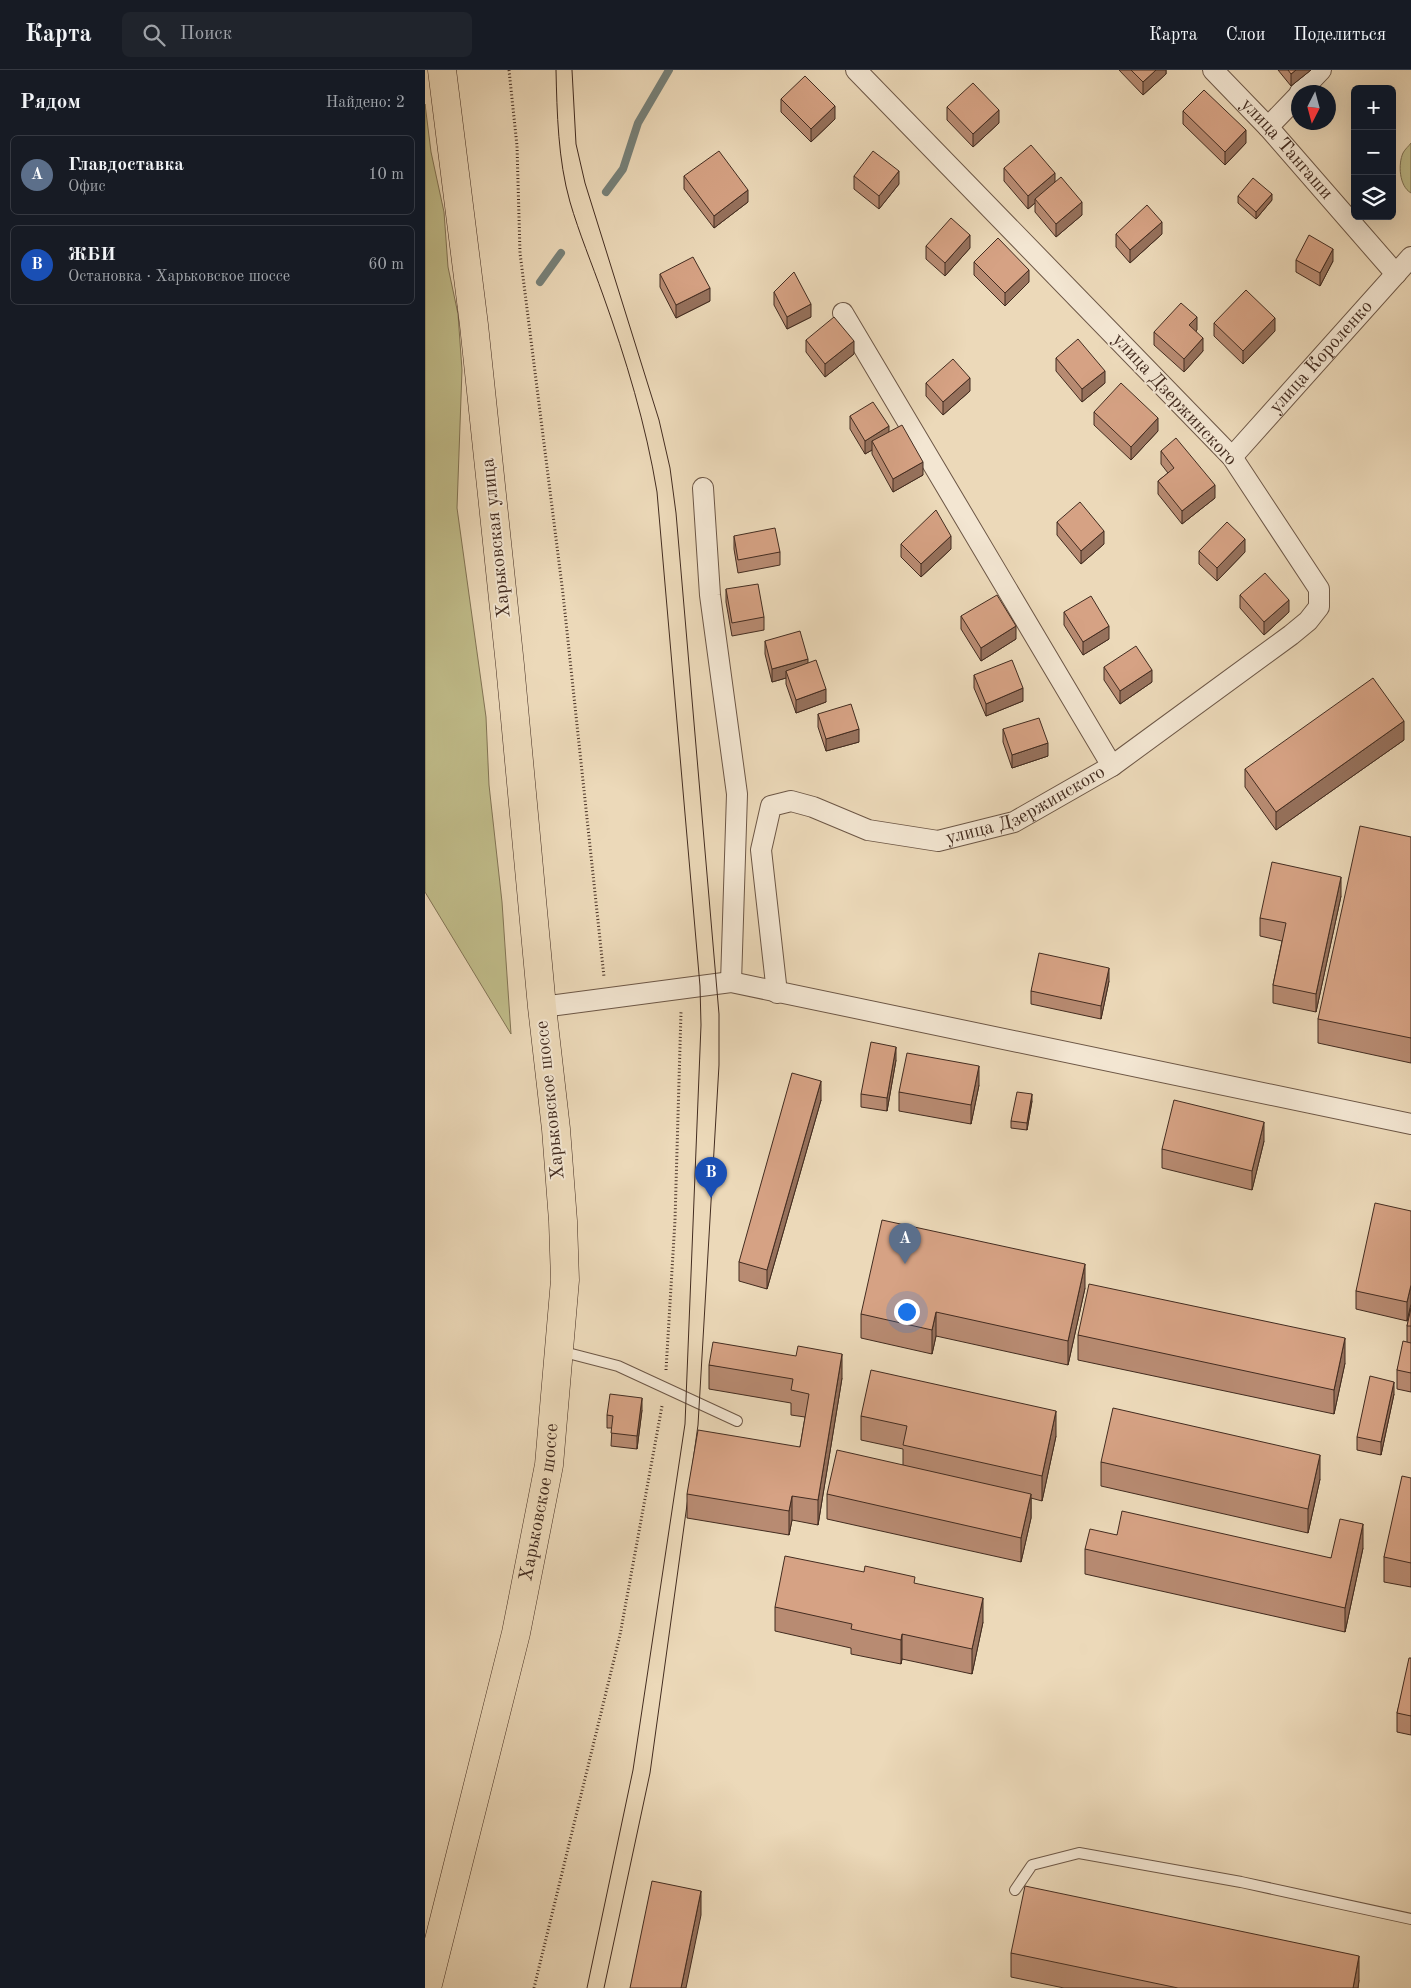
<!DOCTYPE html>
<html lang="ru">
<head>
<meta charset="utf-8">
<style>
  :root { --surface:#171b24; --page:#20242c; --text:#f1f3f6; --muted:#9ea1a6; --line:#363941; --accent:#c59692 }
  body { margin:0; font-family:"Old Standard TT",serif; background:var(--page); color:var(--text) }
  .controls { position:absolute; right:15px; top:15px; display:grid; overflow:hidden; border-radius:8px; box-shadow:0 5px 20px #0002 }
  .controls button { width:45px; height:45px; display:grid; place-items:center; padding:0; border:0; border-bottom:1px solid var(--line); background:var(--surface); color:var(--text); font:25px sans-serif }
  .compass { position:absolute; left:866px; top:15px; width:45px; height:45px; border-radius:50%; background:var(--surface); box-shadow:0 5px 20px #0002; rotate:186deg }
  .you { position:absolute; left:481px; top:1241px; width:18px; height:18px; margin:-12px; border:4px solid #fff; border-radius:50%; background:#1a73e8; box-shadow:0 0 0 8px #1a73e833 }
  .badge { display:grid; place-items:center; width:32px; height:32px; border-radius:50%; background:var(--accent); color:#fff; font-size:16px; font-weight:700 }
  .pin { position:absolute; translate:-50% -41px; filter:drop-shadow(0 1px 2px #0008) }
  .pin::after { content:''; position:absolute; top:26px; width:18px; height:15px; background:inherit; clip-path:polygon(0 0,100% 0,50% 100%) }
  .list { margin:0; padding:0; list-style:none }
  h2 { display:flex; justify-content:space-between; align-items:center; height:65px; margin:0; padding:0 20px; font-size:21px }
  h2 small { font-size:16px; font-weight:400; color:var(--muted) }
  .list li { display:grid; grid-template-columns:32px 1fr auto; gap:15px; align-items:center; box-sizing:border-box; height:80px; margin:0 10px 10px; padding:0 10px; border:1px solid var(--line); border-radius:8px }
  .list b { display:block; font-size:19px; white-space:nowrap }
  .list p { margin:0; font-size:16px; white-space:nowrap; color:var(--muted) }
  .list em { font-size:16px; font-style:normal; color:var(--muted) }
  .icon { flex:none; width:28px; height:28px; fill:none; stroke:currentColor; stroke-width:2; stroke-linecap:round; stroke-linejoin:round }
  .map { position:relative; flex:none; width:986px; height:1918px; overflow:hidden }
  header { display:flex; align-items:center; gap:30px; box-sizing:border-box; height:70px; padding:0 25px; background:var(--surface); border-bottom:1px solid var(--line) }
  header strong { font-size:24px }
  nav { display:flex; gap:28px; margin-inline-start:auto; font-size:18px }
  .search { width:350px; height:45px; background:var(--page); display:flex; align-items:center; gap:12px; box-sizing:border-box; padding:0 18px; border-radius:8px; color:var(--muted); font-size:19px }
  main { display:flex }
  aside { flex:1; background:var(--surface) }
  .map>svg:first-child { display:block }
</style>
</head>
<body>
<header>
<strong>Карта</strong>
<div class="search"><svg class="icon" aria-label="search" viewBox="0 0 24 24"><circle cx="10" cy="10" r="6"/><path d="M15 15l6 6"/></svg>Поиск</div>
<nav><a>Карта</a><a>Слои</a><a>Поделиться</a></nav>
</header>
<main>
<aside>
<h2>Рядом<small>Найдено: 2</small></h2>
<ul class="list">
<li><span class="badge" style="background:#5c6f8a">A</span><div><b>Главдоставка</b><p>Офис</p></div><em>10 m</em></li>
<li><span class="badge" style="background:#1a4fb4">B</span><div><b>ЖБИ</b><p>Остановка · Харьковское шоссе</p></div><em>60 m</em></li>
</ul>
</aside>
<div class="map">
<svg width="986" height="1918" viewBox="0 0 986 1918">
  <rect width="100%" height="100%" fill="#ecd9b9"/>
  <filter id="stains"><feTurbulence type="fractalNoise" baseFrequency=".004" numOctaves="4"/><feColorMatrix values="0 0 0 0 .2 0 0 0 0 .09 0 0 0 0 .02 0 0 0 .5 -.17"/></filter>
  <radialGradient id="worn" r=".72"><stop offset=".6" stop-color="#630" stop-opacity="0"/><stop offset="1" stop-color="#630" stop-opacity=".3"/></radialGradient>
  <g fill="#c0bc8a" stroke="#827455">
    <polygon points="0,34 6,82 19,142 23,197 33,244 37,300 32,438 61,647 64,715 77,832 86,964 0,822"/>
    <path d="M 986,73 L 986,123 C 974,116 973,94 978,83 C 980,79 984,76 986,73 Z"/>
  </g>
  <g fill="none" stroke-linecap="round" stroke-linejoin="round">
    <g stroke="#778179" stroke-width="8">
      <polyline points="181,122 198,99 213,53 244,0"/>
      <polyline points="115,212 136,183"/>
    </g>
    <g stroke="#6d5746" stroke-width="12">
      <g id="service">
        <polyline points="135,1281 193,1296 312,1351"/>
        <polyline points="590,1820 607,1795 654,1783 816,1812 986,1849"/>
      </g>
    </g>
    <g stroke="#6d5746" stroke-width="22">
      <g id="minor">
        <path id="s1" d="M 788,0 L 843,57 L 971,204"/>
        <polyline points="875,22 896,0"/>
        <polyline points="843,57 874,25"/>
        <polyline points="418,243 687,696"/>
        <path id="s2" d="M 807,387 L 986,187"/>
        <polyline points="278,418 285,525 312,724 306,912"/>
        <path id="s3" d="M 352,923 L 336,780 L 346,736 L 366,731 L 388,737 L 443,760 L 513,771 L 589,752 L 687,696 L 866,565 L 883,551 L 894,537 L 894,519 L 807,387 L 431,0"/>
        <polyline points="117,937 306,912 986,1054"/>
      </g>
    </g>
    <g stroke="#432c20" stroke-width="29">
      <g id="primary">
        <path id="s4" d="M 2,1918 L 91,1563 L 124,1395 L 140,1210 L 138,1151 L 131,1059 L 117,937 L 85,595 L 49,255 L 17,0"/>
      </g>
    </g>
    <g stroke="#432c20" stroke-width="3" stroke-dasharray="1 2.5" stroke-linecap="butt">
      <polyline points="84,0 92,76 95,183 138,524 179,907"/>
      <polyline points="241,1300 250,1150 256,942"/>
      <polyline points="109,1918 195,1565 237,1336"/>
    </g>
    <use href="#service" stroke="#f3e6d2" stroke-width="10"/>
    <use href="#minor" stroke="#f3e6d2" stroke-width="20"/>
    <use href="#primary" stroke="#ecd9b9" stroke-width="28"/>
    <g stroke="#432c20" stroke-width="1">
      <path d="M 131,0 C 132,43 133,90 145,132 C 154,163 167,194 178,225 C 201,289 221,355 232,422 L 275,916 L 276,955 L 260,1354 L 208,1700 L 162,1918"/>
      <polyline points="147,0 151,74 160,113 234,350 245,398 251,443 294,944 294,995 273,1355 225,1703 179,1918"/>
    </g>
  </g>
  <g fill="#b88b72" stroke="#432c20">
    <polygon points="694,0 741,0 741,4 718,25"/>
    <polygon points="853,0 886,0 866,16"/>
    <polygon points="356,29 410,49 386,72 356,42"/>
    <polygon points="522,37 574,53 548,77 522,50"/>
    <polygon points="758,41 821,73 800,95 758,54"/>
    <polygon points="579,98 630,112 657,145 631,167 610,142 610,133 603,139 579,111"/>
    <polygon points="259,106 323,132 289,158 259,119"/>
    <polygon points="429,106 474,114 454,139 429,119"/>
    <polygon points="813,126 847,130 831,149 813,133"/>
    <polygon points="691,164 737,164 705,193 691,177"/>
    <polygon points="501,176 545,178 520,206 501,189"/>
    <polygon points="871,190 908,191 895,216 871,202"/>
    <polygon points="549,192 604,212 580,236 549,205"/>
    <polygon points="235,204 285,231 251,248 235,217"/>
    <polygon points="349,222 386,247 362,259 349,235"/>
    <polygon points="789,253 850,261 818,294 789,266"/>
    <polygon points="772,260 771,261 778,281 759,302 729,275 729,262"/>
    <polygon points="381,270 429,284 400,307 381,282"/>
    <polygon points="631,288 680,313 657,332 631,301"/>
    <polygon points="501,313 545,321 518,345 501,326"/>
    <polygon points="669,342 733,361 706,390 669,355"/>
    <polygon points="425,346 464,362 498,405 468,422 447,384 447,380 440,384 425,359"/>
    <polygon points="736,381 790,428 757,454 733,424 733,411 743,403 736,394"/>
    <polygon points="632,452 679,474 656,494 632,465"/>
    <polygon points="309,466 355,482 355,495 313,503 309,479"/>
    <polygon points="476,474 526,479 496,507 476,487"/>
    <polygon points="774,481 820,482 792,511 774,494"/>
    <polygon points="301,519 339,547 339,560 307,566 301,532"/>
    <polygon points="815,525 864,542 839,565 815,538"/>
    <polygon points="639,542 684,569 658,585 639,555"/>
    <polygon points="536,546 591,569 556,591 536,559"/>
    <polygon points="340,571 383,593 401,632 371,643 361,614 361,608 347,612 340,584"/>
    <polygon points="679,597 727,612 695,634 679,610"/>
    <polygon points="549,605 598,631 561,646 549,618"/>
    <polygon points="393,644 434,672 401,681 393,657"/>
    <polygon points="578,659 623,686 587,698 578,672"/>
    <polygon points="979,670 851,760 820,717 820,699"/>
    <polygon points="986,767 986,993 893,973 893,949"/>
    <polygon points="916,826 891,942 848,933 848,915 857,871 835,866 835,848"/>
    <polygon points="684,911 676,949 606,934 606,921"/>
    <polygon points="471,990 462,1041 436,1037 436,1024"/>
    <polygon points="554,1015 546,1054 474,1041 474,1022"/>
    <polygon points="396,1030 342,1219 314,1211 314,1192"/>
    <polygon points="607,1031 602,1060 586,1058 586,1051"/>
    <polygon points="839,1071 827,1120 737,1098 737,1079"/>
    <polygon points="986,1141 986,1234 982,1251 931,1239 931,1221"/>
    <polygon points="660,1218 643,1295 511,1266 507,1284 436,1268 436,1244"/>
    <polygon points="986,1238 986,1322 972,1319 972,1300 982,1272 982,1256"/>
    <polygon points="653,1265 920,1293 909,1344 653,1290"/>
    <polygon points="284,1295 417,1308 393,1455 367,1450 364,1465 262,1448 262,1424 375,1377 380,1347 366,1345 366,1333 284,1319"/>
    <polygon points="969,1324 956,1385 932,1380 932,1367"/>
    <polygon points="217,1340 212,1379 186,1376 187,1358 182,1358 182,1345"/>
    <polygon points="436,1346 631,1366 617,1431 606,1428 606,1448 596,1492 402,1449 402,1424 478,1395 478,1379 436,1370"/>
    <polygon points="676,1392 895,1409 883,1463 676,1416"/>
    <polygon points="986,1408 986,1517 959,1512 959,1487"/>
    <polygon points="692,1465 906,1488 938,1478 920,1562 660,1504 660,1479"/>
    <polygon points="490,1514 558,1552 547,1604 477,1589 476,1594 426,1584 426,1578 350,1561 350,1537"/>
    <polygon points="986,1588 986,1665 972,1662 972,1643"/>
    <polygon points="586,1883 934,1910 933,1918 639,1918 586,1907"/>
  </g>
  <g fill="#96715c" stroke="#432c20">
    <polygon points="731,0 741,0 741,4 718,25 718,12"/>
    <polygon points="871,0 886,0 866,16 866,4"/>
    <polygon points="410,36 410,49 386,72 386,59"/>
    <polygon points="574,40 574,53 548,77 548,64"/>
    <polygon points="821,60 821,73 800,95 800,82"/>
    <polygon points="474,101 474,114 454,139 454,126"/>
    <polygon points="630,103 630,116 610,129 610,133 603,139 603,126"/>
    <polygon points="323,120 323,132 289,158 289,146"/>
    <polygon points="847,124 847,130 831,149 831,142"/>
    <polygon points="657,132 657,145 631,167 631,154"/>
    <polygon points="737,152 737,164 705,193 705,180"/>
    <polygon points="545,165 545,178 520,206 520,193"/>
    <polygon points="908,179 908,191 895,216 895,203"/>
    <polygon points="604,200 604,212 580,236 580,223"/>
    <polygon points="285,218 285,231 251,248 251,235"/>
    <polygon points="386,234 386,247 362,259 362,247"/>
    <polygon points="772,247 772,260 764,268 764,255"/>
    <polygon points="850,248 850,261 818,294 818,281"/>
    <polygon points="778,268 778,281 759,302 759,289"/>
    <polygon points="429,271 429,284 400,307 400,294"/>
    <polygon points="680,301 680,313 657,332 657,319"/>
    <polygon points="545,308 545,321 518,345 518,332"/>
    <polygon points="733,348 733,361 706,390 706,377"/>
    <polygon points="464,356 464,369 447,371 447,380 440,384 440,371"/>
    <polygon points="498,392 498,405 468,422 468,409"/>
    <polygon points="790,415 790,428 757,454 757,441"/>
    <polygon points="679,461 679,474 656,494 656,481"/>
    <polygon points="526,466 526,479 496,507 496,494"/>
    <polygon points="820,469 820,482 792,511 792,498"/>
    <polygon points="864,530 864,542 839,565 839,552"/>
    <polygon points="591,556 591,569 556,591 556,578"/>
    <polygon points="684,556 684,569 658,585 658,572"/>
    <polygon points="383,589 383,602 361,601 361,608 347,612 347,599"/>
    <polygon points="727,600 727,612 695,634 695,621"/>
    <polygon points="598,618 598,631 561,646 561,634"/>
    <polygon points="401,619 401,632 371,643 371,630"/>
    <polygon points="979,651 979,670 851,760 851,742"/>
    <polygon points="434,659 434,672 401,681 401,669"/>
    <polygon points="623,673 623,686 587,698 587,685"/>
    <polygon points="916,807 916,826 891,942 891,924"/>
    <polygon points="684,898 684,911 676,949 676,936"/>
    <polygon points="471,977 471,990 462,1041 462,1028"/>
    <polygon points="554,996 554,1015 546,1054 546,1035"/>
    <polygon points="396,1011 396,1030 342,1219 342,1200"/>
    <polygon points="607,1024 607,1031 602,1060 602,1053"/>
    <polygon points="839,1052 839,1071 827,1120 827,1101"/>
    <polygon points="660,1194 660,1218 643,1295 643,1271"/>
    <polygon points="986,1215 986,1234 982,1251 982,1232"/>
    <polygon points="511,1242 511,1266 507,1284 507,1260"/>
    <polygon points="920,1268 920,1293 909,1344 909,1320"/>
    <polygon points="417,1284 417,1308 393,1455 393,1430"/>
    <polygon points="969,1312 969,1324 956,1385 956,1372"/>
    <polygon points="217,1328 217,1340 212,1379 212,1366"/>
    <polygon points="631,1341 631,1366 617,1431 617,1406"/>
    <polygon points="895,1385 895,1409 883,1463 883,1439"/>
    <polygon points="606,1424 606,1448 596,1492 596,1468"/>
    <polygon points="367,1426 367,1450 364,1465 364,1441"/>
    <polygon points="938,1454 938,1478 920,1562 920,1538"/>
    <polygon points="558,1528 558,1552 547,1604 547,1579"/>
    <polygon points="477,1564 477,1589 476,1594 476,1570"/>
    <polygon points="276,1821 276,1845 261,1918 256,1918"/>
    <polygon points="934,1886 934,1910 933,1918 928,1918"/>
  </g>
  <g fill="#d6a284" stroke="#432c20">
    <polygon points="706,0 731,0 718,12"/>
    <polygon points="863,0 871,0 866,4"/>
    <polygon points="380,6 410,36 386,59 356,29"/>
    <polygon points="548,13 574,40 548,64 522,37"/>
    <polygon points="779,20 821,60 800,82 758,41"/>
    <polygon points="606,75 630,103 603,126 579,98"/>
    <polygon points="294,81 323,120 289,146 259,106"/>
    <polygon points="448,81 474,101 454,126 429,106"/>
    <polygon points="636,107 657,132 631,154 610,129"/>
    <polygon points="828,108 847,124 831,142 813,126"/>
    <polygon points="722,135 737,152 705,180 691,164"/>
    <polygon points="526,148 545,165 520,193 501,176"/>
    <polygon points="884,165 908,179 895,203 871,190"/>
    <polygon points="573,168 604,200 580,223 549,192"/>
    <polygon points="268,187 285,218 251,235 235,204"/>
    <polygon points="369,202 386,234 362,247 349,222"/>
    <polygon points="821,220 850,248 818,281 789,253"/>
    <polygon points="756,233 772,247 764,255 778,268 759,289 729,262"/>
    <polygon points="409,247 429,271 400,294 381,270"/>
    <polygon points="653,269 680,301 657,319 631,288"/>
    <polygon points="528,289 545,308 518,332 501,313"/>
    <polygon points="696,313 733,348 706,377 669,342"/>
    <polygon points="448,332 464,356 440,371 425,346"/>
    <polygon points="477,355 498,392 468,409 447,371"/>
    <polygon points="751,368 790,415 757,441 733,411 749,398 736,381"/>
    <polygon points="655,432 679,461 656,481 632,452"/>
    <polygon points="511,440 526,466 496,494 476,474"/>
    <polygon points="802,452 820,469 792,498 774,481"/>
    <polygon points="350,458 355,482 313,490 309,466"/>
    <polygon points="840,503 864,530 839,552 815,525"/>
    <polygon points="333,514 339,547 307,553 301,519"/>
    <polygon points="572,525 591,556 556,578 536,546"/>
    <polygon points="666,526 684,556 658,572 639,542"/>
    <polygon points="375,561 383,589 347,599 340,571"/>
    <polygon points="711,576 727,600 695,621 679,597"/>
    <polygon points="391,590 401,619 371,630 361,601"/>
    <polygon points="587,590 598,618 561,634 549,605"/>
    <polygon points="948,608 979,651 851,742 820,699"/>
    <polygon points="426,634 434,659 401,669 393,644"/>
    <polygon points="614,648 623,673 587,685 578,659"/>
    <polygon points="935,756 986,767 986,968 893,949"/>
    <polygon points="847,792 916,807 891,924 848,915 861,853 835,848"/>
    <polygon points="614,883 684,898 676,936 606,921"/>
    <polygon points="446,972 471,977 462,1028 436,1024"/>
    <polygon points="482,983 554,996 546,1035 474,1022"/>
    <polygon points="367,1003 396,1011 342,1200 314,1192"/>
    <polygon points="592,1022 607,1024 602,1053 586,1051"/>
    <polygon points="749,1030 839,1052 827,1101 737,1079"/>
    <polygon points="950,1133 986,1141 986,1215 982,1232 931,1221"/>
    <polygon points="457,1150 660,1194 643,1271 511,1242 507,1260 436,1244"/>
    <polygon points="664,1214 920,1268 909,1320 653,1265"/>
    <polygon points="986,1238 986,1256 982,1256"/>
    <polygon points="978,1271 986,1273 986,1303 972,1300"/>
    <polygon points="288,1272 371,1286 373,1276 417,1284 393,1430 367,1426 364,1441 262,1424 273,1360 375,1377 384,1324 366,1320 368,1309 284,1295"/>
    <polygon points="446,1300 631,1341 617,1406 478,1375 482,1356 436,1346"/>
    <polygon points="945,1306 969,1312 956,1372 932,1367"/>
    <polygon points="185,1324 217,1328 212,1366 186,1363 188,1346 182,1345"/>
    <polygon points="688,1338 895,1385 883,1439 676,1392"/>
    <polygon points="412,1380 606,1424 596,1468 402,1424"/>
    <polygon points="977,1406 986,1408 986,1493 959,1487"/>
    <polygon points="697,1441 906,1488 915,1449 938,1454 920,1538 660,1479 665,1459 692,1465"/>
    <polygon points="360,1486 439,1502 440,1496 490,1507 489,1513 558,1528 547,1579 477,1564 476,1570 426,1559 427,1554 350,1537"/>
    <polygon points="984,1588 986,1588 986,1646 972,1643"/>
    <polygon points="227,1811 276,1821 256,1918 205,1918"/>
    <polygon points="600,1816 934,1886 928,1918 753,1918 586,1883"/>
  </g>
  <g text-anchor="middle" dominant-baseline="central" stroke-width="4" stroke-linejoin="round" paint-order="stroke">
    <g font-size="19" fill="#432c20" stroke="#f3e6d2">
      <text stroke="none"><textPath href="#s1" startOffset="108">улица Тангаши</textPath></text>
      <text stroke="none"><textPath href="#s2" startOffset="134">улица Короленко</textPath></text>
      <text transform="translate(749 330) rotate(47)">улица Дзержинского</text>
      <text transform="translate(72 468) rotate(-96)">Харьковская улица</text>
      <text stroke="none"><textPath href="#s3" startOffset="458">улица Дзержинского</textPath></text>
      <text transform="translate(126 1030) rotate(-96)">Харьковское шоссе</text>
      <text stroke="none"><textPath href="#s4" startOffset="499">Харьковское шоссе</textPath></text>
    </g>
  </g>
  <rect width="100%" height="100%" filter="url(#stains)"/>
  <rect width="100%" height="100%" fill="url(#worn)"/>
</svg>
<div class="controls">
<button>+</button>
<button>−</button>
<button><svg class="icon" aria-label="layers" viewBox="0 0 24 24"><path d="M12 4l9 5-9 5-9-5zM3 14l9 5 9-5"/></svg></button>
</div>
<svg class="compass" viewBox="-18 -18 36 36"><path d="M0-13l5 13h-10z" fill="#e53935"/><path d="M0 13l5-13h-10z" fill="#9ea1a6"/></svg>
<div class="you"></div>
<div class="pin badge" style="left:480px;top:1194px;background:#5c6f8a">A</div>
<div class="pin badge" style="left:286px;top:1128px;background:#1a4fb4">B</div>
</div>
</main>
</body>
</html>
